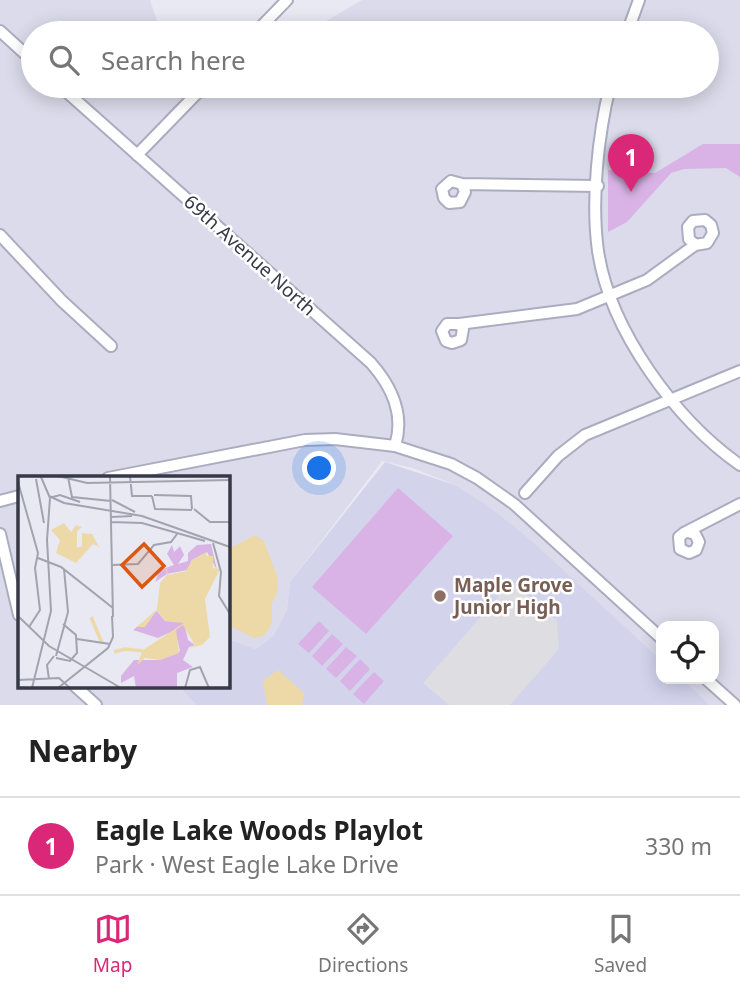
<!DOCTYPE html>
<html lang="en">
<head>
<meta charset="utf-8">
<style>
  :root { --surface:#fff; --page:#f2f2f2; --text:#222; --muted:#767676; --line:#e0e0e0; --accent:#db2777 }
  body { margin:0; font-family:"Noto Sans",sans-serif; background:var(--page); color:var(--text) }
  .controls { position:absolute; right:21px; bottom:21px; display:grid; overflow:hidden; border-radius:14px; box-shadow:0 4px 18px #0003 }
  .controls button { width:63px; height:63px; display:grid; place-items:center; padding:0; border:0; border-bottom:2px solid var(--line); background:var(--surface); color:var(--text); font:35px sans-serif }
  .you { position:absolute; left:320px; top:469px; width:24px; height:24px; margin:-18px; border:5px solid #fff; border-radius:50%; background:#1a73e8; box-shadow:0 0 0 10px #1a73e833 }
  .badge { display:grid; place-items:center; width:46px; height:46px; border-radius:50%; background:var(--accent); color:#fff; font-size:23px; font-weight:700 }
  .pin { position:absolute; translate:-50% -58px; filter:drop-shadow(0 2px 4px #0008) }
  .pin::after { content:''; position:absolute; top:37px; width:24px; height:21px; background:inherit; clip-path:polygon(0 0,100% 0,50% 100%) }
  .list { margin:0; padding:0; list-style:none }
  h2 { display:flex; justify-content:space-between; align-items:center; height:91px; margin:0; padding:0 28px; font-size:30px }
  h2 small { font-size:23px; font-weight:400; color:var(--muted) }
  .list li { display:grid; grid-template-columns:46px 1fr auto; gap:21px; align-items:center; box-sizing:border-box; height:98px; padding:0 28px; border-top:2px solid var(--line) }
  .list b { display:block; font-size:26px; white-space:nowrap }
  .list p { margin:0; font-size:23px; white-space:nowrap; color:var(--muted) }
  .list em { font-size:23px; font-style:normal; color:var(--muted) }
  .icon { flex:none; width:38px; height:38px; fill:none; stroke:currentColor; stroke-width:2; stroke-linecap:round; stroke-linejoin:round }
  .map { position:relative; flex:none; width:740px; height:705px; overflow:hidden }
  .search { position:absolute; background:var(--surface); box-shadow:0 4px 18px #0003; left:21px; right:21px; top:21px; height:77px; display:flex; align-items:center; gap:18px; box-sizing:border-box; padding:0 24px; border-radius:38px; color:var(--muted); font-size:26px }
  .sheet { height:189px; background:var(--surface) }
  nav { display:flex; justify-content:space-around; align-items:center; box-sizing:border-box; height:98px; border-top:2px solid var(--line); background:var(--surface); font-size:19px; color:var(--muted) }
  nav a { display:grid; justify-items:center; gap:4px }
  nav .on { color:var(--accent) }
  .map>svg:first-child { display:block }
</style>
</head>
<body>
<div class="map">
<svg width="740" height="705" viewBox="0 0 740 705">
  <rect width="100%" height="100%" fill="#e8e9f3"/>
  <polygon fill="#dbdbeb" points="0,0 150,0 161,33 33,33 33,86 707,86 707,33 306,33 362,0 740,0 740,705 710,705 682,679 714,679 714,626 661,626 661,660 491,508 455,485 413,468 382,461 290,582 287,609 274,635 256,649 228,639 228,478 19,478 19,686 178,686 197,705 0,705"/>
  <polygon fill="#d3d3ec" points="385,462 455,485 487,505 527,537 661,660 661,679 682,679 710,705 197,705 178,686 228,686 228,639 256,649 274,635 287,609 290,582"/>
  <g fill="#d9b3e6">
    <polygon points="703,144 740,144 740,177 726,168 684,169 671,173 627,222 608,232 608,170 655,173"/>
    <polygon points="398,488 453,536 366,634 312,587"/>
    <polygon points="319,621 329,631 309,653 298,644"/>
    <polygon points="332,634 343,644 322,666 312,656"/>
    <polygon points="346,647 357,656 336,678 326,669"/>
    <polygon points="360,659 370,669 350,691 340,681"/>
    <polygon points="374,672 384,681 364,704 353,694"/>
  </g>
  <polygon fill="#dddde2" points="511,582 557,621 559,649 510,705 449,705 423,683"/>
  <g fill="#edd9a8">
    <polygon points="255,535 264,541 277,576 278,591 272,603 272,623 264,636 254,638 228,625 228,549"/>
    <polygon points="278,670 304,693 302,705 267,705 263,681"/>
  </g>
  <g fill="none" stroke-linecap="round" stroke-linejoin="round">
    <g stroke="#abacbf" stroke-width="14">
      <g id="minor">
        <polyline points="0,31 33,61"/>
        <polyline points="255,33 287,0"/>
        <polyline points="627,33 639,0"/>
        <path d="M 60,86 L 371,363 C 392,387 405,414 395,446"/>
        <path d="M 610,86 C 598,135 591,201 598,251 C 610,331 676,420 740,465"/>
        <polyline points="137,155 204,86"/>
        <polyline points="462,184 465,192 460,202 449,203 444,198 442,189 451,181 462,184 598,186"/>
        <polyline points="0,235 62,301 111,346"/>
        <polyline points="459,324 463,329 461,340 452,343 446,341 442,331 447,324 459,324 577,309 647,280 695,245 707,243 713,233 711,225 705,220 693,221 688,227 689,239 695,245"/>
        <polyline points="108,478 305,440 335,439 395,446 451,464 477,478 514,504 661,638"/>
        <polyline points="525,493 558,456 585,435 740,371"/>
        <polyline points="0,501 19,496"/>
        <polyline points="688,532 695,534 699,542 696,550 689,553 680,549 679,537 684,533 740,504"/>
        <polyline points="0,534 19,615"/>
        <polyline points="706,679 735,705"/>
        <polyline points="75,686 96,705"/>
      </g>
    </g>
    <use href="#minor" stroke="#fff" stroke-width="10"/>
  </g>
  <circle fill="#8d6e63" stroke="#fff" stroke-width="2.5" cx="440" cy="596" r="7"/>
  <g text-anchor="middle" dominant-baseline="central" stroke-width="5" stroke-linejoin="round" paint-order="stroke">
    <g font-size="19" fill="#373947" stroke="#fff">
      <text transform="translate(250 255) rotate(42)">69th Avenue North</text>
    </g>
    <g font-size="19" font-weight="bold" fill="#785e54" stroke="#fff" text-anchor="start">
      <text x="454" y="585">Maple Grove<tspan x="454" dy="22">Junior High</tspan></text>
    </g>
  </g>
  <g transform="translate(18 476)">
    <rect width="212" height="212" fill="#e8e9f3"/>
    <path d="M 193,68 L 199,94 L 189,76 L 174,84 L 169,94 L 149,98 L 137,106 L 142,94 L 156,89 L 149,78 L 154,69 L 156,76 L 162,70 L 166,79 L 160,88 L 170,85 L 170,77 L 179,69 ZM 139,135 L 147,145 L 166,146 L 170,164 L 177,169 L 171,171 L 165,184 L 175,191 L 159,197 L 159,212 L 118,212 L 116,200 L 103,207 L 103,200 L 116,184 L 141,184 L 162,175 L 157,154 L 140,162 L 115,154 Z" fill="#d9b3e6"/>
    <path d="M 46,47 L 53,56 L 58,49 L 64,51 L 59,55 L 59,72 L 64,70 L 64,57 L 74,58 L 81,71 L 75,68 L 58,87 L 38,77 L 42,64 L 33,54 ZM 189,76 L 188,80 L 195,80 L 195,92 L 202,93 L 187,123 L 192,161 L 184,169 L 171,172 L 177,169 L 165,149 L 158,154 L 161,177 L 142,184 L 127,182 L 119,189 L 125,174 L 166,147 L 147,145 L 139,134 L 127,151 L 119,151 L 139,133 L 142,107 L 149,99 L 148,94 L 141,95 L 154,92 L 149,93 L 150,99 L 168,95 L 174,84 Z" fill="#edd9a8"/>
    <path fill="none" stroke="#edd9a8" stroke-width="3.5" d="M 73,141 L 84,167M 96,176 L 107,173 L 125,175"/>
    <path fill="none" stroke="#a1a3ae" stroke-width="2" d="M 40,0 L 69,7 L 212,4M 92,0 L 95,141M 112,0 L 114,20 L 134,20M 50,1 L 54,21 L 93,25M 18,3 L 26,47M 0,6 L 20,77 L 17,92 L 22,134 L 11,151M 136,19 L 173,20 L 174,33M 31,20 L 46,27 L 124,40 L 212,71M 134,20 L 137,33 L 174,34M 31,22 L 42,19 L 62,26M 94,24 L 117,36M 176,33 L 192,46 L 212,46M 93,41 L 114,40M 93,46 L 124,47 L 187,65M 195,67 L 203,96 L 201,120 L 212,138M 20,82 L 43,91 L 95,132M 94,89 L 120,88 L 136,69 L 153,66 L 159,58M 0,140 L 31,170 L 103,212M 59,163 L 92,168M 38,180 L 50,136 L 46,93M 38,182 L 52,185 L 59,177 L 58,159 L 45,148M 31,203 L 29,189 L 36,180M 0,204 L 41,202 L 52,212M 14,212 L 33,135 L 29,64 L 32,22 L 23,1M 40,212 L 90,172 L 95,161 L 94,140M 167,212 L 172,194 L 182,191 L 191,212"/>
    <path fill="#df570f" fill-opacity="0.15" stroke="#df570f" stroke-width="3.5" d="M 126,68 L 146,90 L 124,111 L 104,89 Z"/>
    <rect width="212" height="212" fill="none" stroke="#373947" stroke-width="3.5"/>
  </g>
</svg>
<div class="controls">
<button><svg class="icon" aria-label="locate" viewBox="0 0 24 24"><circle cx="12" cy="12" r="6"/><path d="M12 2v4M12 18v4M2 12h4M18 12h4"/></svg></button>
</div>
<div class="you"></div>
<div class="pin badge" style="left:631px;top:192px">1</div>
<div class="search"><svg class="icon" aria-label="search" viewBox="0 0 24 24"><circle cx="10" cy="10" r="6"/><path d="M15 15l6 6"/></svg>Search here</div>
</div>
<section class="sheet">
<h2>Nearby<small></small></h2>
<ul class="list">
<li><span class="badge">1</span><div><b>Eagle Lake Woods Playlot</b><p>Park · West Eagle Lake Drive</p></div><em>330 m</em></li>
</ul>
</section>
<nav>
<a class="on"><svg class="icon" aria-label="map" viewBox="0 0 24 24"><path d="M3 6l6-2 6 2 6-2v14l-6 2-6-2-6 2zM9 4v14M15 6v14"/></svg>Map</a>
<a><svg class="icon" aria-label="directions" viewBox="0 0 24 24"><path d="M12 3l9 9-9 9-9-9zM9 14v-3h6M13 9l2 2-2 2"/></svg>Directions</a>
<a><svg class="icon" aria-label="saved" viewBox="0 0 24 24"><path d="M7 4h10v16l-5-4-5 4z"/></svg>Saved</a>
</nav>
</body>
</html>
